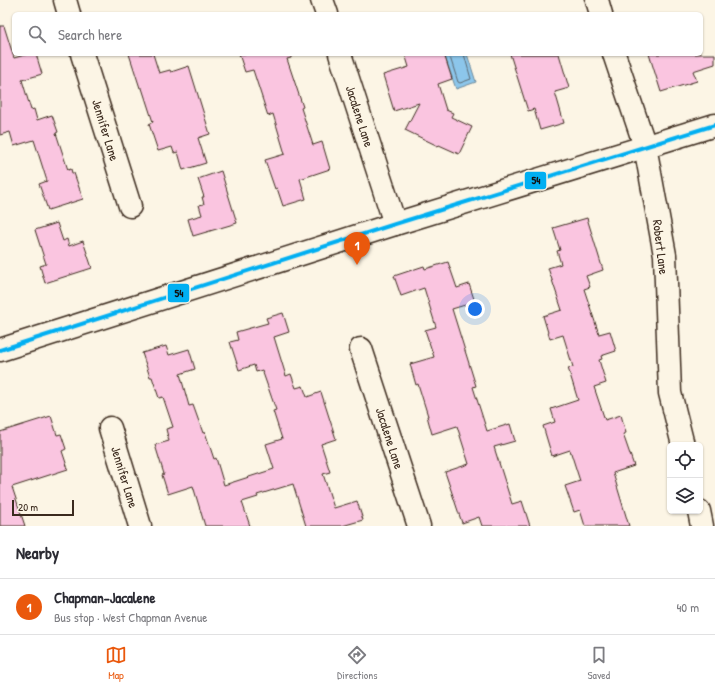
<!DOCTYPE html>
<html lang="en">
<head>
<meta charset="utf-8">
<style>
  :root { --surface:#fff; --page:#f7f7f7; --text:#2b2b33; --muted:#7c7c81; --line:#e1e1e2; --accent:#ea580c }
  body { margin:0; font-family:"Patrick Hand",sans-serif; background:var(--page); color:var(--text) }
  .controls { position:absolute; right:12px; bottom:12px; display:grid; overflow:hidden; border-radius:6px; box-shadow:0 1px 3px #0004 }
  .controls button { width:36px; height:36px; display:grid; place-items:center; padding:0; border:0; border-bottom:1px solid var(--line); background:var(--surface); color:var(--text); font:20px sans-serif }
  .scale { position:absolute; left:12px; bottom:10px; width:62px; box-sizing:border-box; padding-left:4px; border:2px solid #3b2a1e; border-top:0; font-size:11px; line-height:14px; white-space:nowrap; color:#3b2a1e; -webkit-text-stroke:3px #fcf5e5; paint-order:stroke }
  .you { position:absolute; left:475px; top:309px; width:14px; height:14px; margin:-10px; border:3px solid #fff; border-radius:50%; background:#1a73e8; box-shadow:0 0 0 6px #1a73e833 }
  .badge { display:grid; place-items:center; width:26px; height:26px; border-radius:50%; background:var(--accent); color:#fff; font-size:13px; font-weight:700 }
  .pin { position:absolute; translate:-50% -33px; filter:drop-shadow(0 1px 2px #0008) }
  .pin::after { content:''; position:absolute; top:21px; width:14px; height:12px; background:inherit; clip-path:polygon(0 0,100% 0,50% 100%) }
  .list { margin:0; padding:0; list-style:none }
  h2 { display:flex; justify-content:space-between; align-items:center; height:52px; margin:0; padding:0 16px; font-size:17px }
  h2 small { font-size:13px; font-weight:400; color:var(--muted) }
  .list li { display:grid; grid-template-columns:26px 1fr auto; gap:12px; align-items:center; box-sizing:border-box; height:56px; padding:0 16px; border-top:1px solid var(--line) }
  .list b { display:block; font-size:15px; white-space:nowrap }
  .list p { margin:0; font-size:13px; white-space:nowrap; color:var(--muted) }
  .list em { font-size:13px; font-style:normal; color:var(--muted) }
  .icon { flex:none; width:22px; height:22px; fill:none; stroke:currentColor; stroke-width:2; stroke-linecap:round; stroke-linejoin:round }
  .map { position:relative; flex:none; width:715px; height:526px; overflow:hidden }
  .search { position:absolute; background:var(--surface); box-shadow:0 1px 3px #0004; left:12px; right:12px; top:12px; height:44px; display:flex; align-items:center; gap:10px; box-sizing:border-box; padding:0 14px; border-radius:6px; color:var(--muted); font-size:15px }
  .sheet { height:108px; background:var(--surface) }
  nav { display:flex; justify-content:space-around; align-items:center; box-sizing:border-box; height:56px; border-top:1px solid var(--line); background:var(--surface); font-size:11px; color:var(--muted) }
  nav a { display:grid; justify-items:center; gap:2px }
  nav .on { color:var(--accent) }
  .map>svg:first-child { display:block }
</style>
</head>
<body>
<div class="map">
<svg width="715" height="526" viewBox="0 0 715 526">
  <rect width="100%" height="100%" fill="#fcf5e5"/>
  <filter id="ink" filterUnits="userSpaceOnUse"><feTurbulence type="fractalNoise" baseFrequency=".025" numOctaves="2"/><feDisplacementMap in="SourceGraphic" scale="8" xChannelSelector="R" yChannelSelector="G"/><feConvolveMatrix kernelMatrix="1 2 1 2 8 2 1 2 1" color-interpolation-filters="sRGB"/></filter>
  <g filter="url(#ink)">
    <polygon fill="#8cc6eb" stroke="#6c8899" points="444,54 467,54 476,82 456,89"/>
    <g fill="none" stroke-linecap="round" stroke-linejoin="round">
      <polyline stroke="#5b6870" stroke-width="1" points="449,54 458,82 460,83 471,79 464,54"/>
    </g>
    <g fill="#fac5e0" stroke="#3b2a1e">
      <polygon points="0,26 4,26 14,58 28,54 36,54 42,74 22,80 31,110 34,109 37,120 52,115 58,132 56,133 68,170 71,169 72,173 74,173 83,199 48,210 39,184 47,181 34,140 14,146 10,132 0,135"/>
      <polygon points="129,54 153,54 159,73 170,70 171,72 189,66 210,134 198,138 206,163 183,170 178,152 174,153 172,147 158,151 149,124 153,122 142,88 140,88"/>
      <polygon points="239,54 291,54 291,58 287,59 303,107 301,108 313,145 322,142 330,169 300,179 306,199 283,206 277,188 275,189 265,160 285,154 273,114 268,116 253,70 245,72"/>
      <polygon points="405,54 444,54 452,79 438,84 446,110 453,113 451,117 472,127 459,154 439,145 438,146 405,130 419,103 394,111 383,75 409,67"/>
      <polygon points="510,54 559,54 569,88 555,92 564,123 540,130 534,109 528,111"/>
      <polygon points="649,54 715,54 715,64 693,71 697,81 661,92"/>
      <polygon points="221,171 237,223 193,236 188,219 202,215 199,205 204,204 202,197 204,197 198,179"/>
      <polygon points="587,218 603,270 586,276 590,287 584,289 599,334 610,331 616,351 601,356 602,359 599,360 606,383 594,387 605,420 621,415 626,433 623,434 634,466 613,473 629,526 585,526 580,510 574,512 565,486 580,481 570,450 552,456 543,426 555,422 551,409 578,400 568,368 573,367 563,335 550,339 543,316 562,310 548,268 561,264 557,251 560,250 553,228"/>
      <polygon points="57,223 63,241 67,239 69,246 83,241 92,268 45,283 40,266 46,264 35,230"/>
      <polygon points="448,262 457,288 469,284 475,302 452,309 476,386 473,387 487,431 510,424 515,441 494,447 512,504 522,501 530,526 482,526 479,517 462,523 445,472 469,464 457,426 432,434 427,416 428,416 418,384 416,385 410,364 434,357 425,330 436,327 424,288 401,296 394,276 424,266 425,269"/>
      <polygon points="283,313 289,332 274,337 286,376 291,374 296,388 303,386 307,397 321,392 336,439 321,444 330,472 323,474 334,508 357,501 363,520 342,526 306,526 293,484 257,495 258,497 242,502 250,526 205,526 193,486 168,494 162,475 164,474 155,445 169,441 166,429 173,427 163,397 159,398 152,377 150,377 142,353 166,346 169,355 189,349 195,369 180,374 189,406 193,405 203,433 205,432 214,459 216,458 224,485 274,469 266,444 282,439 273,411 276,410 262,370 256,372 254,365 239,370 230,342 238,340 236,332 268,323 266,318"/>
      <polygon points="51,416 57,435 61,434 66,449 62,451 68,469 12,487 25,526 0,526 0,432"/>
    </g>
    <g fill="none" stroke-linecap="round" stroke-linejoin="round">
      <g stroke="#3b2a1e" stroke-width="25">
        <g id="street">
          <polyline points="65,0 69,14"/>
          <polyline points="322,0 327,14"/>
          <polyline points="597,0 601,14"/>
          <polyline points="82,54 130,206"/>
          <polyline points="340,54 395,224"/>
          <polyline points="614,54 645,146 665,255 670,393 683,445"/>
          <polyline points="361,349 419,526"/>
          <polyline points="110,428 140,526"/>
          <polyline points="699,511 702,526"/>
        </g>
      </g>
      <g stroke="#3b2a1e" stroke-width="25">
        <polyline id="primary" points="0,350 395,224 715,125"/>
      </g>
      <use href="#street" stroke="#fcf5e5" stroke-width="22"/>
      <use href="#primary" stroke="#fcf5e5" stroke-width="22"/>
      <g stroke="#fcf5e5" stroke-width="7">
        <polyline id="bus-1" points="0,350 395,224 715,125"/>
      </g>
      <use href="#bus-1" stroke="#00aff2" stroke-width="4"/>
    </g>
  </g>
  <g text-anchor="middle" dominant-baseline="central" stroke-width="4" stroke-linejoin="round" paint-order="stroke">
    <g font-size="13" fill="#3b2a1e" stroke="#fcf5e5">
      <text transform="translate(360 116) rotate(72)">Jacalene Lane</text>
      <text transform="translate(106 130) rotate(73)">Jennifer Lane</text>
      <text transform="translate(661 247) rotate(83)">Robert Lane</text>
      <text transform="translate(390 438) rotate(72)">Jacalene Lane</text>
      <text transform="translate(125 477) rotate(73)">Jennifer Lane</text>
    </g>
  </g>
  <g stroke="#fcf5e5" stroke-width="1.5">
    <rect x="524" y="171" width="23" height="19" rx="4" fill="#00aff2"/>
    <rect x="167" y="283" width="23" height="20" rx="4" fill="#00aff2"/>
  </g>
  <g font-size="11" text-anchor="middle" font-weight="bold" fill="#111">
    <text x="536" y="184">54</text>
    <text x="179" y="297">54</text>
  </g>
</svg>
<div class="controls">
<button><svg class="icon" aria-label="locate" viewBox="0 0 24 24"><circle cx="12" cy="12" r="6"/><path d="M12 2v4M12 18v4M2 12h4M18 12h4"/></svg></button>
<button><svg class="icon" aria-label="layers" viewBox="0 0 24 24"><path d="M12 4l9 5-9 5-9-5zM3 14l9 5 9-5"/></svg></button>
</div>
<div class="scale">20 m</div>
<div class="you"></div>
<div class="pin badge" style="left:357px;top:265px">1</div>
<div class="search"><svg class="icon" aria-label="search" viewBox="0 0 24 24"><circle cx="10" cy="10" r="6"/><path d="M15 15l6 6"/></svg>Search here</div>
</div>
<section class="sheet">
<h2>Nearby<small></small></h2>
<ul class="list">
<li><span class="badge">1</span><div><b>Chapman-Jacalene</b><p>Bus stop · West Chapman Avenue</p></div><em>40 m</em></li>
</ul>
</section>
<nav>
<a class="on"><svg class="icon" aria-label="map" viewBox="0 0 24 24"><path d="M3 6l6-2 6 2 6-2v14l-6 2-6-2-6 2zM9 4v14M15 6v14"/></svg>Map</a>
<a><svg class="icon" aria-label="directions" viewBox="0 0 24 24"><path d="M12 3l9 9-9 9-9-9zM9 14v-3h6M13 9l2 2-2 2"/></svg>Directions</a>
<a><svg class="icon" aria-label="saved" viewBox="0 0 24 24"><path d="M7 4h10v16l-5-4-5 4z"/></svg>Saved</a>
</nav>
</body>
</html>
